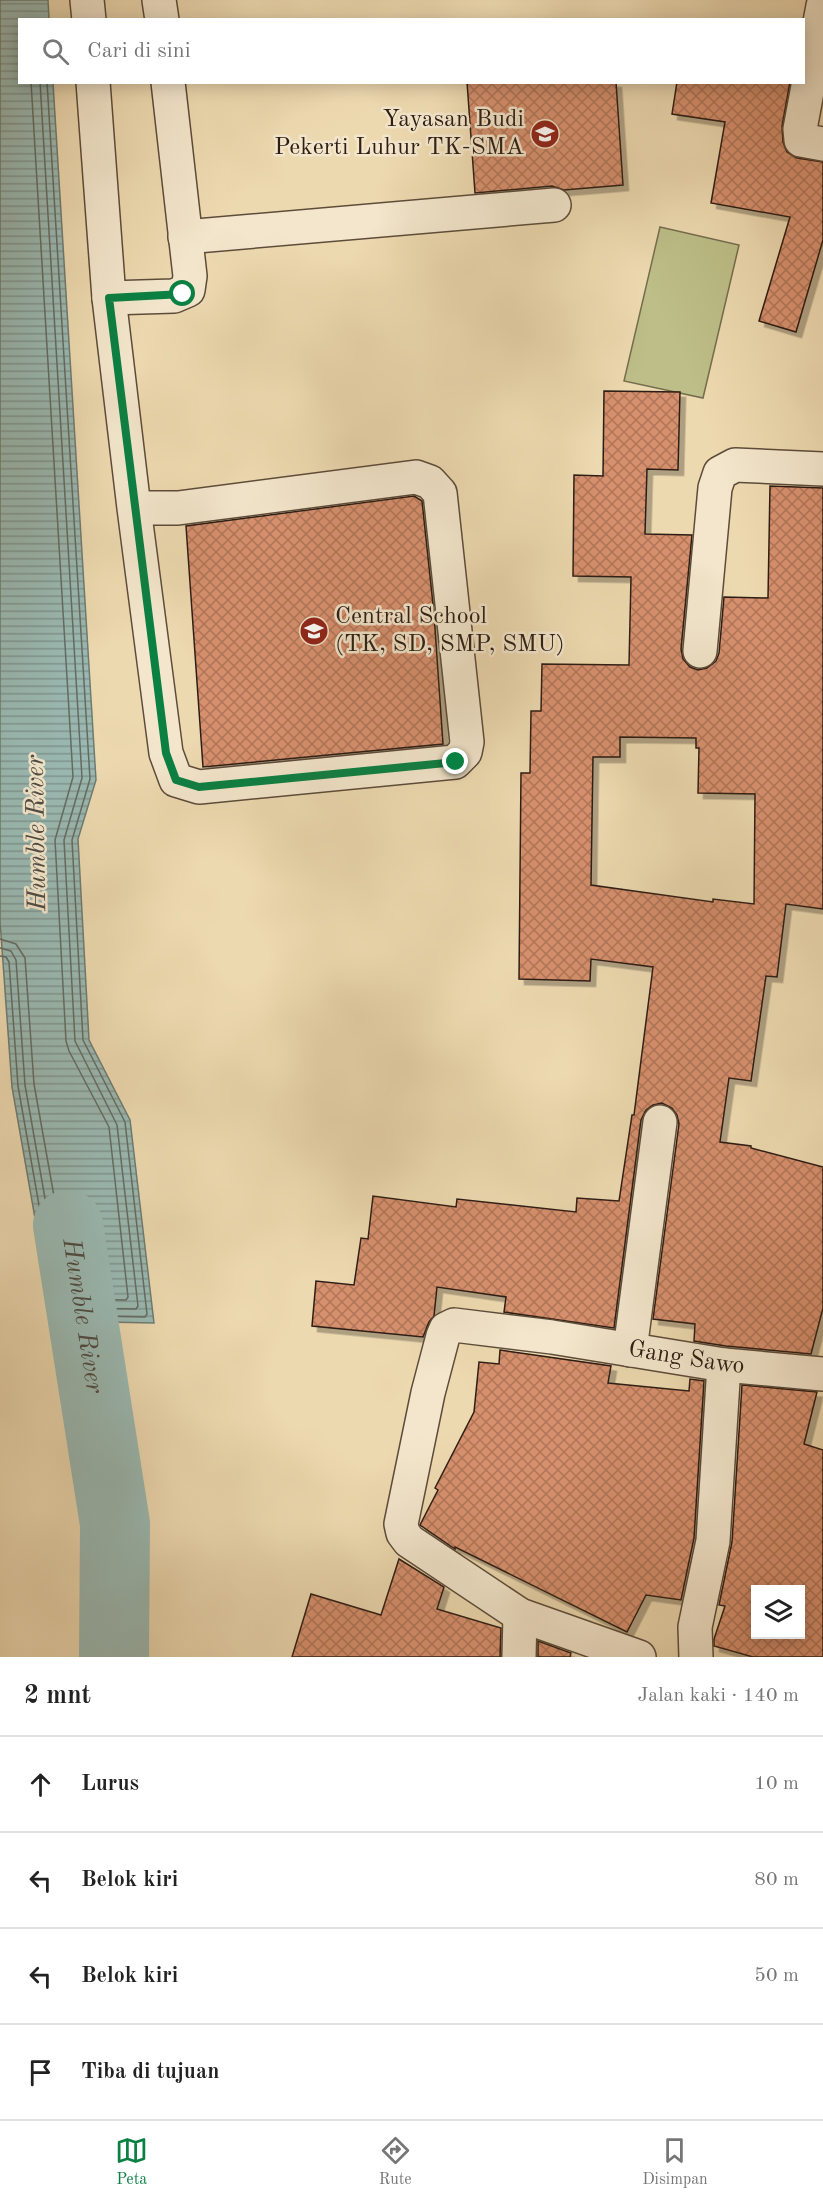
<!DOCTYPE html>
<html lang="id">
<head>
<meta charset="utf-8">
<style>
  :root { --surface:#fff; --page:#f2f2f2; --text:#222; --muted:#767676; --line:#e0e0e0; --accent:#0b8043 }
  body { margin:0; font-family:"Old Standard TT",serif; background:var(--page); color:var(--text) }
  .controls { position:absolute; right:18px; bottom:18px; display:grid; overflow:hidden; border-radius:0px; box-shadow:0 3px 15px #0003 }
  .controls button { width:54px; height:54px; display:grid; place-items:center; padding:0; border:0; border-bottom:2px solid var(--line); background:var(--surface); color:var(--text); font:30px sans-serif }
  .stop { position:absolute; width:18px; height:18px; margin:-14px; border:4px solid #0b8043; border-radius:50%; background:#fff }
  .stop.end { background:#0b8043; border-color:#fff; box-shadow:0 2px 6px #0008 }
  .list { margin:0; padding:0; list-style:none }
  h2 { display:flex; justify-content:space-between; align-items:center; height:78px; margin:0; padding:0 24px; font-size:26px }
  h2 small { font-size:20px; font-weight:400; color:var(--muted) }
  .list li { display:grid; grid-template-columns:39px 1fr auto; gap:18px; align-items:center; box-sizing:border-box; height:96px; padding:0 24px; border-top:2px solid var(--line) }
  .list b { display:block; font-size:22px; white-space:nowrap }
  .list em { font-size:20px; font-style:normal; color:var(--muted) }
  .icon { flex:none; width:33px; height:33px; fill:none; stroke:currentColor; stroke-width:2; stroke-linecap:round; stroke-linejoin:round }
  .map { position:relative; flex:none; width:823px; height:1657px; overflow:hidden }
  .search { position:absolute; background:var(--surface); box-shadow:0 3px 15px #0003; left:18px; right:18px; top:18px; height:66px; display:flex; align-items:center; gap:15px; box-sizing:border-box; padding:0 21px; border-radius:0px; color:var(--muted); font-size:22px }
  .sheet { height:462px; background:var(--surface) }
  nav { display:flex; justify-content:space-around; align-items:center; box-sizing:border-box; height:84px; border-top:2px solid var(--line); background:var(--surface); font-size:16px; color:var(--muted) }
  nav a { display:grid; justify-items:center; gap:3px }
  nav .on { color:var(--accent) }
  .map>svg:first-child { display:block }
</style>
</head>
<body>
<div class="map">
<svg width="823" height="1657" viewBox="0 0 823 1657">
  <defs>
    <pattern id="water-rules" width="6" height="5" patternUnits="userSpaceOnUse" patternTransform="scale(1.5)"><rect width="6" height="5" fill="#9ab9b2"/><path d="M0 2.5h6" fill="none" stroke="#7e9690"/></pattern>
    <pattern id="building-cross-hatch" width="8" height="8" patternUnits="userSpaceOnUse" patternTransform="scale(1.5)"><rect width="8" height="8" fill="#d7906e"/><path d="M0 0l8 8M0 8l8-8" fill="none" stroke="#af7559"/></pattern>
    <filter id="shadow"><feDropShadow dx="5.5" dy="5.5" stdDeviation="0" flood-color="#0004"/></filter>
  </defs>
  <rect width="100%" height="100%" fill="#edd9b0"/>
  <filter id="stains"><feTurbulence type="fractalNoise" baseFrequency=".00333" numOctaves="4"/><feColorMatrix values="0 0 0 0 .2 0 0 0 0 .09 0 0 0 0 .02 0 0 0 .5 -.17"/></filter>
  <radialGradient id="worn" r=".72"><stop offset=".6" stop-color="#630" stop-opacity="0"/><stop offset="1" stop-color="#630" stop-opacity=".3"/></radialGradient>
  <polygon fill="#bdbe88" stroke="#756e4e" stroke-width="1.5" points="660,227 739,245 703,398 624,381"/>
  <polygon fill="url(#water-rules)" stroke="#6e7b72" stroke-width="1.5" points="0,0 48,0 49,19 20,20 20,82 53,83 96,780 78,839 89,1040 130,1120 154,1323 53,1321 12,1087 0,921"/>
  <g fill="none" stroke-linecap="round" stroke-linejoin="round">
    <g stroke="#646b62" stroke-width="1.5">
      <polyline points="0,939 16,944 25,958 34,1084 72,1297 74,1299 126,1300 128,1297 109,1127 69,1051 66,1041 55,840 73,777 31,82"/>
      <polyline points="0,948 11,951 16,960 25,1085 64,1306 67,1308 136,1309 138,1306 117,1125 75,1041 64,840 82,778 40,82"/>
      <polyline points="0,956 6,957 9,962 18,1086 58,1313 61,1315 145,1317 147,1314 125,1122 83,1040 72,840 90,779 47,82"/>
    </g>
    <path stroke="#9ab9b2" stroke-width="70" id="s1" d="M 68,1225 L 115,1524 L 114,1657"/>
  </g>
  <g fill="url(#building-cross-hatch)" stroke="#2d1d13" stroke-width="1.5" fill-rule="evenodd" filter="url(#shadow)">
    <polygon points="467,82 616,82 623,185 564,190 552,186 475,193"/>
    <polygon points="677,82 790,82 782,126 783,142 787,152 797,158 823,162 823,240 796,332 759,321 790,217 711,203 725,122 672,114"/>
    <path d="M 604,391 L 680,392 L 678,470 L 647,469 L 645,534 L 692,535 L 681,649 L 683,659 L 690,667 L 698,670 L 707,668 L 716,661 L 719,653 L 724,597 L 768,598 L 770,486 L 823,488 L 823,909 L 786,904 L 777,977 L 766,976 L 751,1081 L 729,1078 L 720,1142 L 751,1146 L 751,1148 L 823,1167 L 823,1308 L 811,1354 L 726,1346 L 694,1341 L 695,1324 L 653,1319 L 679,1124 L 677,1115 L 672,1108 L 662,1103 L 653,1105 L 646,1110 L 641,1120 L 614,1328 L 504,1312 L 506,1297 L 437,1287 L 434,1316 L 429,1322 L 423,1337 L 312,1326 L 316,1281 L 354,1285 L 361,1238 L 368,1239 L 373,1196 L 456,1207 L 457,1199 L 576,1212 L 577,1198 L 619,1201 L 632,1115 L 634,1115 L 653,967 L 591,959 L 590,981 L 519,979 L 521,773 L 530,773 L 531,711 L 541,711 L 542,664 L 629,665 L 631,577 L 573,576 L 574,475 L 603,476 ZM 620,737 L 696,738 L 696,748 L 699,748 L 698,793 L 755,794 L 754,904 L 713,899 L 713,902 L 591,885 L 593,757 L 620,757 Z"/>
    <polygon points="414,496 422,501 434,614 443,744 203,767 186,526"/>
    <polygon points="500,1350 611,1366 608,1383 689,1391 690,1379 704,1381 694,1538 681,1600 646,1595 627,1632 455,1547 455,1549 420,1525 438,1490 435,1488 474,1412 479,1362 499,1364"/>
    <path d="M 742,1385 L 817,1392 L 804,1444 L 823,1450 L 823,1657 L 753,1657 L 714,1646 L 714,1639 L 725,1606 L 719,1605 L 732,1542 ZM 756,1590 L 801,1590 L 801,1635 L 756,1635 Z"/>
    <polygon points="399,1559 444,1587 437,1609 501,1628 500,1657 292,1657 311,1594 381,1615"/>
    <polygon points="538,1641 571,1653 570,1657 538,1657"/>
  </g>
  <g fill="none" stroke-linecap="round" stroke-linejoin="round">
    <g stroke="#5d4c3a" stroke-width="36">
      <g id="minor">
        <polyline points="87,0 89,20"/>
        <polyline points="159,0 162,20"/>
        <polyline points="823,6 800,129 801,140 823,144"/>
        <polyline points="93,82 109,298 134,508 178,508 416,477 430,482 440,493 467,742 465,752 455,762 199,787 176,780 166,753 134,508"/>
        <polyline points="185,237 554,205"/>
        <polyline points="109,298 174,296 188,290 190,276 168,82"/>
        <polyline points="700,651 715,488 720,473 735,465 823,469"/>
        <polyline points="630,1350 660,1122"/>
        <polyline points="519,1657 520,1615"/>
        <path id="s2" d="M 639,1657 L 520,1615 L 409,1541 L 403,1533 L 401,1524 L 428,1393 L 443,1336 L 446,1329 L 454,1325 L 552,1337 L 724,1365 L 823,1374"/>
        <polyline points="696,1657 695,1627 713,1541 724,1365"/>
      </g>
    </g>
    <use href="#minor" stroke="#f3e6cc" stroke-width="33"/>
  </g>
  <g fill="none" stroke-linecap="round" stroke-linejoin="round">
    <polyline stroke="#0b8043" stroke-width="8" points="183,294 109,298 166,753 176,780 199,787 456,762"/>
  </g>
  <defs>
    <g id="school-disc" transform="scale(1.5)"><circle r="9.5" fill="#8f2418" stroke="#f3e6cc"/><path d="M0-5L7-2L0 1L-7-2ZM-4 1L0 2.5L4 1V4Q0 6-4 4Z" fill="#fff"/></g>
  </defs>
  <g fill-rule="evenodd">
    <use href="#school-disc" x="545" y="134"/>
    <use href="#school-disc" x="314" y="631"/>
  </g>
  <g text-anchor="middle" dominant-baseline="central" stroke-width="5" stroke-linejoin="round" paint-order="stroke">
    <g font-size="24" fill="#2d1d13" stroke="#f3e6cc" text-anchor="end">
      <text x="524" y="120">Yayasan Budi<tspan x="524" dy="28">Pekerti Luhur TK-SMA</tspan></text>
      <text x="335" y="617" text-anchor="start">Central School<tspan x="335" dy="28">(TK, SD, SMP, SMU)</tspan></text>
    </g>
    <g font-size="24" fill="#2d1d13" stroke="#f3e6cc">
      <text stroke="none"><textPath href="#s2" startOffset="723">Gang Sawo</textPath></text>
    </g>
    <g font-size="26" font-style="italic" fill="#4e4c43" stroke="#f3e6cc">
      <text transform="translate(37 833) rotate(-91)">Humble River</text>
      <text stroke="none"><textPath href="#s1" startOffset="92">Humble River</textPath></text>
    </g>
  </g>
  <rect width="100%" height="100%" filter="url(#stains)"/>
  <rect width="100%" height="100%" fill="url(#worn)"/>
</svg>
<div class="controls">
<button><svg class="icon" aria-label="layers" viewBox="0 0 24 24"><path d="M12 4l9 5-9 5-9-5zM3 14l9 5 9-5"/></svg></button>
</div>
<div class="stop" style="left:183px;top:294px"></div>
<div class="stop end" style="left:456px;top:762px"></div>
<div class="search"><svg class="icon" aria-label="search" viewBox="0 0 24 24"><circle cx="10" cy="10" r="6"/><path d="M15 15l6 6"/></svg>Cari di sini</div>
</div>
<section class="sheet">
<h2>2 mnt<small>Jalan kaki · 140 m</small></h2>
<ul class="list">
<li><svg class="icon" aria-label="ahead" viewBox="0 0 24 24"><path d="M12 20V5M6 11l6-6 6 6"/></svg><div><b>Lurus</b></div><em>10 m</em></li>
<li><svg class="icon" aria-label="left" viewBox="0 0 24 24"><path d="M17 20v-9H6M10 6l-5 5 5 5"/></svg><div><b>Belok kiri</b></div><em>80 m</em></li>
<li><svg class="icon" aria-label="left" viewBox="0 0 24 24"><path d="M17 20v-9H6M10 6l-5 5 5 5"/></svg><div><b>Belok kiri</b></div><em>50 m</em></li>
<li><svg class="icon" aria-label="arrive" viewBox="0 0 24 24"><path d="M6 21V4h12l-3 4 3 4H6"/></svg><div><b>Tiba di tujuan</b></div></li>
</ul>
</section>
<nav>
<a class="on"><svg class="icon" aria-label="map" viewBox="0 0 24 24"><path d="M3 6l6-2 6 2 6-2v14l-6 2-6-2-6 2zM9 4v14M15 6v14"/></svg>Peta</a>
<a><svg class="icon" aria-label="directions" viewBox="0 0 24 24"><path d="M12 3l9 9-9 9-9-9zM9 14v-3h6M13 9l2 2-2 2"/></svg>Rute</a>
<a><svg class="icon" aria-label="saved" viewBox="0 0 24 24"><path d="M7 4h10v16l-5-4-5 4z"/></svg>Disimpan</a>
</nav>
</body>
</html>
